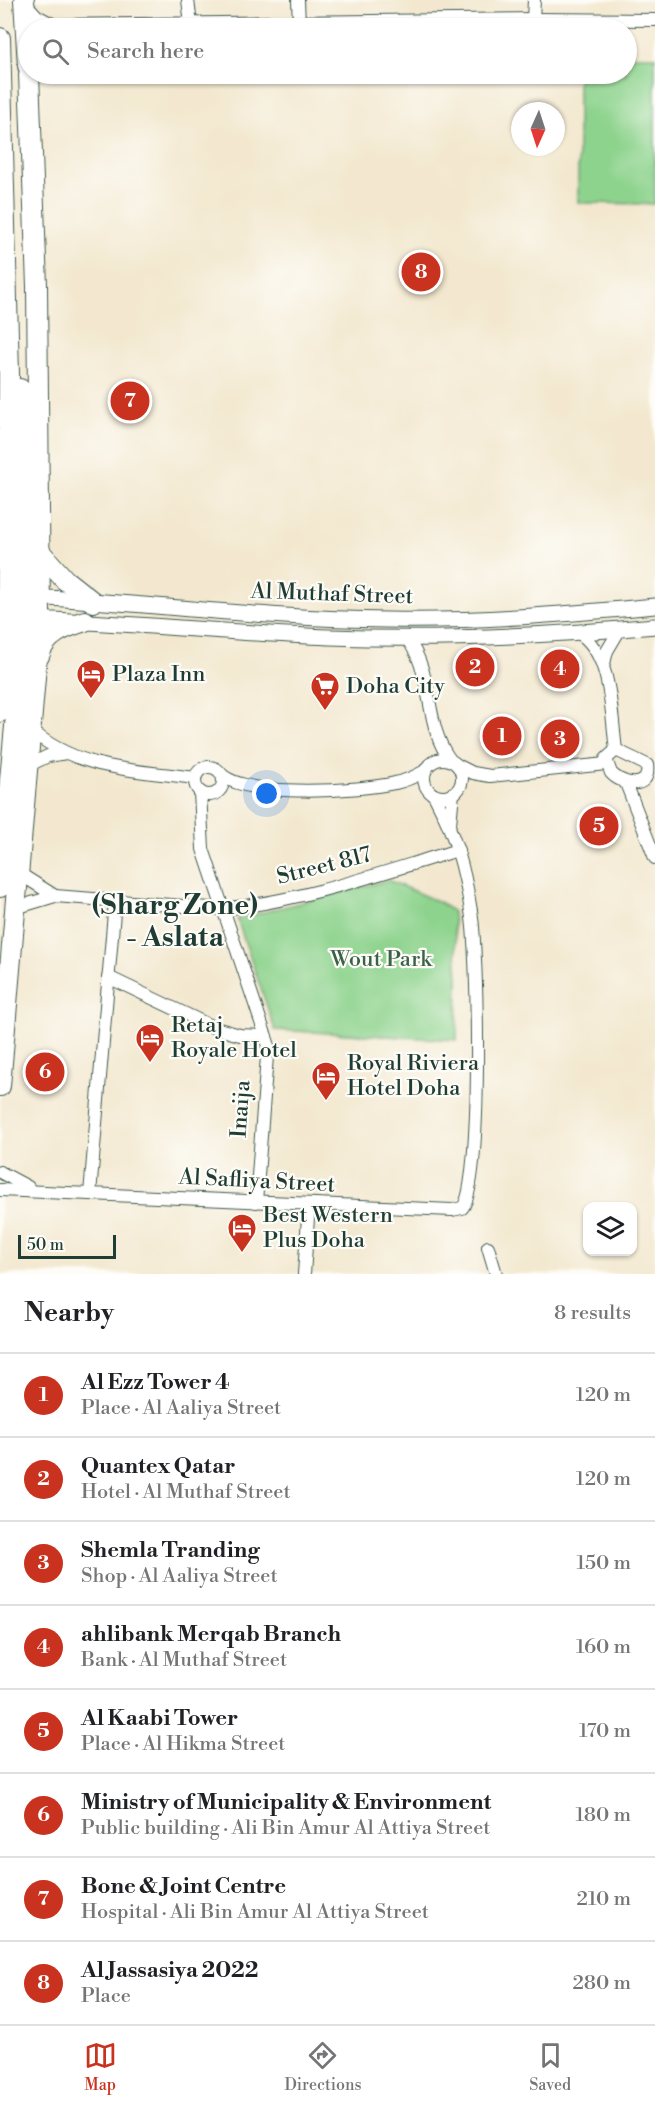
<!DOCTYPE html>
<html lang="en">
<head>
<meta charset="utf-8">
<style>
  :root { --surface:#fff; --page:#f6f6f6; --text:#202124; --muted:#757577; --line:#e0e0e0; --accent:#c8321e }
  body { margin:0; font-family:"Libre Bodoni",serif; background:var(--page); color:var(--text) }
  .controls { position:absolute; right:18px; bottom:18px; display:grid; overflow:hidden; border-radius:12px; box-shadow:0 2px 4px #0004 }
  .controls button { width:54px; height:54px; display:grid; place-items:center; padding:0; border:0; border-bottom:2px solid var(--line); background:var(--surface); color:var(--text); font:30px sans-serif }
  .compass { position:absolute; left:511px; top:102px; width:54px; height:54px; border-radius:50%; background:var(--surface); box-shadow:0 2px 4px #0004; rotate:183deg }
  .scale { position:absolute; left:18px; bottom:15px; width:98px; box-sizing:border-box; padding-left:6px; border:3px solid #1f3d34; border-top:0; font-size:16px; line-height:21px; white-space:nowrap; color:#1f3d34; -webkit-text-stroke:4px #fdfcf7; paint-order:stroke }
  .you { position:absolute; left:267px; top:794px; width:21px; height:21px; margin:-15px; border:4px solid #fff; border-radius:50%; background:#1a73e8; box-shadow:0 0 0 9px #1a73e833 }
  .badge { display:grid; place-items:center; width:39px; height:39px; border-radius:50%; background:var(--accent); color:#fff; font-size:20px; font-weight:700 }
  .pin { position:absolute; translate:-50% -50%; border:3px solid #fff; box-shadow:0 2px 6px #0006 }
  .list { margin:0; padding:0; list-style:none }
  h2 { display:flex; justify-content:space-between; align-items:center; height:78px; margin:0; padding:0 24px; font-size:26px }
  h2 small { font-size:20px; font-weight:400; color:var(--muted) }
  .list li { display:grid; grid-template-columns:39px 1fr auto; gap:18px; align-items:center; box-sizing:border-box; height:84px; padding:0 24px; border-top:2px solid var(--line) }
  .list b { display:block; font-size:22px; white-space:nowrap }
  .list p { margin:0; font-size:20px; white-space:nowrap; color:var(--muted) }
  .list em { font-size:20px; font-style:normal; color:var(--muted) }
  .icon { flex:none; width:33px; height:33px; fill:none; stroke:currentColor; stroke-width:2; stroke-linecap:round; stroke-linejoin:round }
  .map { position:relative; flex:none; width:655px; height:1274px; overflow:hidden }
  .search { position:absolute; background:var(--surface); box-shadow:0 2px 4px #0004; left:18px; right:18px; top:18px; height:66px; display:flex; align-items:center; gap:15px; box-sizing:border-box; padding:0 21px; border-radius:33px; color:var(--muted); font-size:22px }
  .sheet { height:750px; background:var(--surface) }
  nav { display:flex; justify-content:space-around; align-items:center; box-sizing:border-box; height:84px; border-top:2px solid var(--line); background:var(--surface); font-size:16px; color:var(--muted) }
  nav a { display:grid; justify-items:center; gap:3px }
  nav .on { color:var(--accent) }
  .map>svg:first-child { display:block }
</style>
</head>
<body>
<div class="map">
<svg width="655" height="1274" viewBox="0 0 655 1274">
  <rect width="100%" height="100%" fill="#fdfcf7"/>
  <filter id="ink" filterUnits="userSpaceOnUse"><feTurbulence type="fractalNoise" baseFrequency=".0167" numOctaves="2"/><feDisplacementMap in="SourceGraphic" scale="12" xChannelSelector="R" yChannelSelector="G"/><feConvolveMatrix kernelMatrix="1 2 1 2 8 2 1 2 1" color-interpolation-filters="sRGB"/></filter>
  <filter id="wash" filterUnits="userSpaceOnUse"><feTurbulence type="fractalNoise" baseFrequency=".008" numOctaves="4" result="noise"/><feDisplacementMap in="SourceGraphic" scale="24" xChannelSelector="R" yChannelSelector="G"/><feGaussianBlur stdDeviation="1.35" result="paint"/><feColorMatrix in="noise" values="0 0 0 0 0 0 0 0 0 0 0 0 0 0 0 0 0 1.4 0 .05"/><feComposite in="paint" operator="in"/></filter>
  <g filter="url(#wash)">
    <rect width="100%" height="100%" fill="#f3e8cf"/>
    <g fill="#8dd38d" stroke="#568860" stroke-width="1.5">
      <polygon points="627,56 655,56 655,204 578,203 578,74 626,74"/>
      <polygon points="388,880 441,903 453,912 458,978 457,1040 275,1030 237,919"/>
    </g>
  </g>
  <g filter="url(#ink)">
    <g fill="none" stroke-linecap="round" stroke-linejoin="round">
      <g stroke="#3f574b" stroke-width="14">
        <g id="minor">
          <polyline points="188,0 191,24"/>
          <polyline points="298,0 299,23"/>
          <polyline points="25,3 37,16 54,25 533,19 655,20"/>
          <polyline points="533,19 534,0"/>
          <path d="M 579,633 C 612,654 611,713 616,750"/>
          <path d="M 407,639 C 435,674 423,725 451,761"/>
          <polyline points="604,664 607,651 620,629"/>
          <path d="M 29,728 C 74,770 136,770 195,778"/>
          <path d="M 616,750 L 647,765 C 651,791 622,785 611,773 L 606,759 Z"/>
          <circle cx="443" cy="778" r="19"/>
          <polyline points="457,765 473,773 490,776 606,764"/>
          <circle cx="209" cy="781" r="14"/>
          <polyline points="25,767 48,756 66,753"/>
          <path d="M 222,775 C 250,798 360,791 395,783 C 406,781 416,776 425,771"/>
          <polyline points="626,783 655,858"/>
          <polyline points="200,792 203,849 268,1043 256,1202"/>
          <polyline points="450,824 453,793"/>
          <polyline points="17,872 55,896"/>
          <path d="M 15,908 L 55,896 L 222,909 C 302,901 381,873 458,850"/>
          <polyline points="108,977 215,1028 240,1035 266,1036"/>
          <polyline points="0,1172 28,1187"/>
          <path d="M 0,1190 L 452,1210 L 462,1208 C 483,1189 478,948 471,911 C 464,866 455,835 434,795"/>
          <polyline points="90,1194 115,901"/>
          <polyline points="488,1247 496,1274"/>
          <polyline points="304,1274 309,1204"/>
        </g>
      </g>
      <g stroke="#3f574b" stroke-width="17">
        <g id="tertiary">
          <path d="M 29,597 C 149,603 268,619 387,620 C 477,622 566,614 655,606"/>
          <path d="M 30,619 C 130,623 229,633 329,637 C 438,641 547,636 655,626"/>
        </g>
      </g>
      <g stroke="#3f574b" stroke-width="22">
        <g id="primary">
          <polyline points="24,0 28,66"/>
          <polyline points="0,38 9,374 7,618 0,712"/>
          <polyline points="20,389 26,596 34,613"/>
          <polyline points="41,553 65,580 93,602"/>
          <path d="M 39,656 C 45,634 66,627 85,621"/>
          <polyline points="0,887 25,619 23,606 7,595"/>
          <polyline points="0,1086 40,619 37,286 29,74"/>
        </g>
      </g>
      <use href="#minor" stroke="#fff" stroke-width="12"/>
      <use href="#tertiary" stroke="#fff" stroke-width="15"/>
      <use href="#primary" stroke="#fff" stroke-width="20"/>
    </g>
  </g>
  <defs>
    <g id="hotel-pin" transform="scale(1.5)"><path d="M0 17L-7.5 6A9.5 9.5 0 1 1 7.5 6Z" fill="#c8321e" stroke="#fdfcf7"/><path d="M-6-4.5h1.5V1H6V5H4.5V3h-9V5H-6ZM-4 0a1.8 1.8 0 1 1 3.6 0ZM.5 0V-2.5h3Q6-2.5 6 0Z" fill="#fff"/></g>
    <g id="supermarket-pin" transform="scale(1.5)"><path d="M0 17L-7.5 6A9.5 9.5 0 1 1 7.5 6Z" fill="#c8321e" stroke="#fdfcf7"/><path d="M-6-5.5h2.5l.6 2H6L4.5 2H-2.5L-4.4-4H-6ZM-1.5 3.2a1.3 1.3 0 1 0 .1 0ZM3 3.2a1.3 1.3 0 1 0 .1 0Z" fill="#fff"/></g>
  </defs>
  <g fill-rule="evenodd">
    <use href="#hotel-pin" x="91" y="674"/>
    <use href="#supermarket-pin" x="325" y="686"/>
    <use href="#hotel-pin" x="150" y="1038"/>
    <use href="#hotel-pin" x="326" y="1076"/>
    <use href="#hotel-pin" x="242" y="1228"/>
  </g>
  <g text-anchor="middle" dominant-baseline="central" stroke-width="4.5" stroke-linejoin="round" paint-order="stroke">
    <g font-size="22" fill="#1f3d34" stroke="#fdfcf7">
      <text transform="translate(332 594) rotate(2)">Al Muthaf Street</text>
      <text transform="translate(324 866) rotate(-14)">Street 817</text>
      <text transform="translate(241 1109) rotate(-86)">Inaija</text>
      <text transform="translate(257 1181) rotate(3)">Al Safliya Street</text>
    </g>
    <g font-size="22" fill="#1f3d34" stroke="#fdfcf7" text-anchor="start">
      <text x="112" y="674">Plaza Inn</text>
      <text x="346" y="686">Doha City</text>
      <text x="171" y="1025">Retaj<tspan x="171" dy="25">Royale Hotel</tspan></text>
      <text x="347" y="1063">Royal Riviera<tspan x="347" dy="25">Hotel Doha</tspan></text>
      <text x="263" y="1215">Best Western<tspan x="263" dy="25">Plus Doha</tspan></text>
    </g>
    <g font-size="22" fill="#3a624a" stroke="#fdfcf7">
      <text x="381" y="959">Wout Park</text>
    </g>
    <g font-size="28" font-weight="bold" fill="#1f3d34" stroke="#fdfcf7">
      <text x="175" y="905">(Sharg Zone)<tspan x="175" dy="32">- Aslata</tspan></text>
    </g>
  </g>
</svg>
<div class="controls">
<button><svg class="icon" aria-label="layers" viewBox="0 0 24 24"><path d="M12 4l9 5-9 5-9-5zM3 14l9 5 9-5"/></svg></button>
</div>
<svg class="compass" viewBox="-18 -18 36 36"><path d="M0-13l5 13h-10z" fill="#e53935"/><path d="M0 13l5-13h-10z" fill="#757577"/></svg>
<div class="scale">50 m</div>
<div class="you"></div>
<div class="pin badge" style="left:502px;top:736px">1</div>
<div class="pin badge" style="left:475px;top:667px">2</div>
<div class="pin badge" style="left:560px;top:739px">3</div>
<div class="pin badge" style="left:560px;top:669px">4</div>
<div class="pin badge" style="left:599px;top:826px">5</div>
<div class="pin badge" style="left:45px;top:1072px">6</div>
<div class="pin badge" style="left:130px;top:401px">7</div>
<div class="pin badge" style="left:421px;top:272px">8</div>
<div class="search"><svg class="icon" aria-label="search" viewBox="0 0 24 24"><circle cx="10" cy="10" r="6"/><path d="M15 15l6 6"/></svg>Search here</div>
</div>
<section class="sheet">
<h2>Nearby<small>8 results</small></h2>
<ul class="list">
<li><span class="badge">1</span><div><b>Al Ezz Tower 4</b><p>Place · Al Aaliya Street</p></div><em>120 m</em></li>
<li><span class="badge">2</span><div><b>Quantex Qatar</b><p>Hotel · Al Muthaf Street</p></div><em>120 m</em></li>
<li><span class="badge">3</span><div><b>Shemla Tranding</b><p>Shop · Al Aaliya Street</p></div><em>150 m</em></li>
<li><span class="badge">4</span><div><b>ahlibank Merqab Branch</b><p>Bank · Al Muthaf Street</p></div><em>160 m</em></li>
<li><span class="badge">5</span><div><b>Al Kaabi Tower</b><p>Place · Al Hikma Street</p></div><em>170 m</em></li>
<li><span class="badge">6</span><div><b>Ministry of Municipality &amp; Environment</b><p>Public building · Ali Bin Amur Al Attiya Street</p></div><em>180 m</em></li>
<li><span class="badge">7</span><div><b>Bone &amp; Joint Centre</b><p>Hospital · Ali Bin Amur Al Attiya Street</p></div><em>210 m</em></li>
<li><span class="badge">8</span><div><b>Al Jassasiya 2022</b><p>Place</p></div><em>280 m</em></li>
</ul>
</section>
<nav>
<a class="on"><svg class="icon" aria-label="map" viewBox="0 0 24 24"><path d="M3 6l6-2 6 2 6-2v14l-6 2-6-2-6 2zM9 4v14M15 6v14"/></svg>Map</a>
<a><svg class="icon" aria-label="directions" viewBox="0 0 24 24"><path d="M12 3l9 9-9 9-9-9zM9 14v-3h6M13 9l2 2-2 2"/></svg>Directions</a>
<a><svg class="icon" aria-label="saved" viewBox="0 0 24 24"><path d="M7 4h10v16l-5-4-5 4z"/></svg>Saved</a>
</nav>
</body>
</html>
